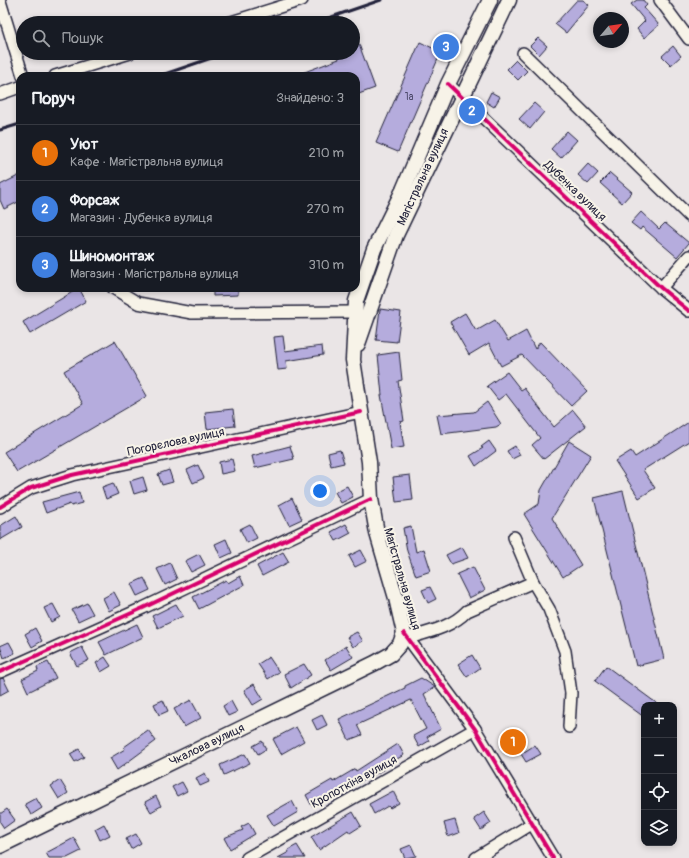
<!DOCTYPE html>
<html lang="uk">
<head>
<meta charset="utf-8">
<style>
  :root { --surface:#171b24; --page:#242831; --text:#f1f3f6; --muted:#9ea1a6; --line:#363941; --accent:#2563eb }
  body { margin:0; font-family:Pangolin,sans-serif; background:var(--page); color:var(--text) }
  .controls { position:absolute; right:12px; bottom:12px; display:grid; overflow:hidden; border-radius:8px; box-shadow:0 2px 6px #0003 }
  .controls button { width:36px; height:36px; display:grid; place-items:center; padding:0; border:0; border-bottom:1px solid var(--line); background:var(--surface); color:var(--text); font:20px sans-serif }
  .compass { position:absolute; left:593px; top:12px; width:36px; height:36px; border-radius:50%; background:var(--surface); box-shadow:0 2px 6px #0003; rotate:61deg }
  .you { position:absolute; left:320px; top:491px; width:14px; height:14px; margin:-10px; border:3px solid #fff; border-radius:50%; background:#1a73e8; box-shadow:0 0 0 6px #1a73e833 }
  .badge { display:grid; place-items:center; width:26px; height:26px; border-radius:50%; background:var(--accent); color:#fff; font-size:13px; font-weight:700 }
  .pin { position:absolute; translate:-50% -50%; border:2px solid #fff; box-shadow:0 1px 4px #0006 }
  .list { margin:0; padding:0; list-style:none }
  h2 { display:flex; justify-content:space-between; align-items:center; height:52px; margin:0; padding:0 16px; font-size:17px }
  h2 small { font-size:13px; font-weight:400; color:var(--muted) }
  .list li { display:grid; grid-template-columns:26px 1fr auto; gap:12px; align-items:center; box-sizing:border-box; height:56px; padding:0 16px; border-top:1px solid var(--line) }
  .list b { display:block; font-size:15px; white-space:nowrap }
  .list p { margin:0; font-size:13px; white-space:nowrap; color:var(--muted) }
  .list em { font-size:13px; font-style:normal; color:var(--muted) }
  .icon { flex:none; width:22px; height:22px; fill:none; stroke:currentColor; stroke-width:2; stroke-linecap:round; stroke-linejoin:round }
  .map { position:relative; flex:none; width:689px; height:858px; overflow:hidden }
  .search { position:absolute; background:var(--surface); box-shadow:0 2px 6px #0003; left:16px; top:16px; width:344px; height:44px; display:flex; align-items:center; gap:10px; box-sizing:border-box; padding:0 14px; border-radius:22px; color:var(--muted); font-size:15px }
  .panel { position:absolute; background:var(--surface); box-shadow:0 2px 6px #0003; left:16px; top:72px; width:344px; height:220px; border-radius:12px }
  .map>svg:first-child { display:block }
</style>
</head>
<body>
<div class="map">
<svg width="689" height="858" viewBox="0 0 689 858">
  <rect width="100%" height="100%" fill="#eae5e6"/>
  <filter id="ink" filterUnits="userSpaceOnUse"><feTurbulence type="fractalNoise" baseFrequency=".025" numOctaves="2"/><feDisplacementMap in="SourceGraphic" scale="8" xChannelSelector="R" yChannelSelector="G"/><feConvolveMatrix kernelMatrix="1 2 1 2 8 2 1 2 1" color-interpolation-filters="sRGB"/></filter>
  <g filter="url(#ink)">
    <g fill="#b5acdd" stroke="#22223b">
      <polygon points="577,0 583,0 589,5 566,33 555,24"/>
      <polygon points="637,0 643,0 647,5 644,8 659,25 644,38 637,29 645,21 631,4"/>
      <polygon points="353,28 375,88 356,95 356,76 294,76 339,59 337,53 353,53"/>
      <polygon points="538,38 547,46 539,55 530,46"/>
      <polygon points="420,42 441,52 398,152 376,143"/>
      <polygon points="673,46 681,56 671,65 662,56"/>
      <polygon points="516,60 527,71 518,80 507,69"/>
      <polygon points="491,92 500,97 494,107 486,102"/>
      <polygon points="534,103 544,112 530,129 519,119"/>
      <polygon points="567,131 577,140 561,158 551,149"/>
      <polygon points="588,164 598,173 588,184 578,175"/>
      <polygon points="610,173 632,192 622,203 600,183"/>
      <polygon points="20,175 20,201 4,209 0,200 0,185"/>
      <polygon points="641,212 659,229 665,223 689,243 677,257 642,227 640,230 631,223"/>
      <polygon points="79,288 86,301 30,334 23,322"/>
      <polygon points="213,288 238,288 238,295 213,296"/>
      <polygon points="380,309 401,312 397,342 376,340"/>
      <polygon points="465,313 476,331 495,320 508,341 526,331 535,349 540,342 587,391 571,406 522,355 501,366 489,343 469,355 450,322"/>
      <polygon points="283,336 285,351 322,346 323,355 286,361 287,369 278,370 274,337"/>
      <polygon points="115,341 147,396 17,472 4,452 83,404 64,371"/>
      <polygon points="399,352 402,380 398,381 404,421 400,422 404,447 391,449 381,395 382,395 378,355"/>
      <polygon points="507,372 521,390 524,388 554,427 573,410 586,426 544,459 532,445 540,438 506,394 498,400 487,386"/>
      <polygon points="487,402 501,424 496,427 441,434 437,415 474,412"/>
      <polygon points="233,409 235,426 207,429 205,412"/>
      <polygon points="689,422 689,441 643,470 655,488 639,498 615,461 631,451 635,457"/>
      <polygon points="489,441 496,451 476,466 470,456 483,448 481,447"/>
      <polygon points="569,441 591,455 552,518 581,565 563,577 524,514 539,504 541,490"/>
      <polygon points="290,446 294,459 255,468 252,456"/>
      <polygon points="515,446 520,455 512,459 507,451"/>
      <polygon points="340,450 344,463 331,466 328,453"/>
      <polygon points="232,459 235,471 221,474 219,462"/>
      <polygon points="198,465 204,478 193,483 187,470"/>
      <polygon points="169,470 173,482 162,485 158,474"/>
      <polygon points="410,475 413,500 396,502 393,477"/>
      <polygon points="143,477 147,490 134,494 130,481"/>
      <polygon points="113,483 118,494 106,499 102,487"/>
      <polygon points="347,486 353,497 341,503 335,492"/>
      <polygon points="623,491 664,659 636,666 594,498"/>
      <polygon points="79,492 82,503 71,506 70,504 46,513 42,502"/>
      <polygon points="292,498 302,519 289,525 279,505"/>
      <polygon points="16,516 22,527 0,540 0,526"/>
      <polygon points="250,524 257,538 247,543 240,529"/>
      <polygon points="346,524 351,533 336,541 331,532"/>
      <polygon points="411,526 416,552 424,549 431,571 416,576 407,551 403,528"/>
      <polygon points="226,539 232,553 221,558 215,544"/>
      <polygon points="462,547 468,558 451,564 446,555"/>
      <polygon points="361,550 367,561 355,567 349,556"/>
      <polygon points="283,552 289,562 262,576 257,566"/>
      <polygon points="199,554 205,565 191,572 185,561"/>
      <polygon points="170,563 177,579 165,585 157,569"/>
      <polygon points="473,567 485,590 469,598 457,574"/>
      <polygon points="240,576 244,585 199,609 193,597 226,580 228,583"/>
      <polygon points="144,578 150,590 137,596 131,584"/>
      <polygon points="430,587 436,599 428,603 422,590"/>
      <polygon points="114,592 121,605 109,611 103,598"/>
      <polygon points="87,603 93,614 78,621 72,610"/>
      <polygon points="53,604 60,617 51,622 44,608"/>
      <polygon points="176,604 183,616 158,628 152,616"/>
      <polygon points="137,624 143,637 106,655 99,642"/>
      <polygon points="35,628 42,641 32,647 25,634"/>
      <polygon points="357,632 363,641 353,647 347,637"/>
      <polygon points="9,642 15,653 4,658 0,646"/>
      <polygon points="346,646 353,657 331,670 325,660"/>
      <polygon points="82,647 89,660 77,666 70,653"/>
      <polygon points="472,655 480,668 467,677 458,664"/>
      <polygon points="105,657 111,666 101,672 96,663"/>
      <polygon points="269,657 279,672 268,679 258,664"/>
      <polygon points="48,662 56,678 28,692 22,679 38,671 37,667"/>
      <polygon points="304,664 311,675 291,688 284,674"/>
      <polygon points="606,666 659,705 644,705 644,717 595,681"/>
      <polygon points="3,678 9,690 0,695 0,679"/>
      <polygon points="421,678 435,687 424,694 441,729 427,737 429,741 419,747 413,736 426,729 411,700 357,725 362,735 349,740 339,719 405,688 405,686"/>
      <polygon points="254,684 263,699 253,705 244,690"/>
      <polygon points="163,700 168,711 159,715 154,704"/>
      <polygon points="191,700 201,718 184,727 174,709"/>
      <polygon points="231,701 237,712 228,716 223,706"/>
      <polygon points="322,715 327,725 317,730 312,720"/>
      <polygon points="296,727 304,741 281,754 273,739"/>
      <polygon points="148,730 156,741 117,770 110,758 125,749 124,747"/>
      <polygon points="513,731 522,747 512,753 503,737"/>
      <polygon points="262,741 266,749 258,754 253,746"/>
      <polygon points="398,744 404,755 383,767 384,769 374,775 312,806 306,795 332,780 333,782 355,769 356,771"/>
      <polygon points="535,745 541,754 526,762 521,754"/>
      <polygon points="79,749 84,757 75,762 70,754"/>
      <polygon points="245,754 250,763 224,775 220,765"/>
      <polygon points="205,773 209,782 200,786 196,778"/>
      <polygon points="60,780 68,793 59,799 51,786"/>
      <polygon points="182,782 187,791 177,796 172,787"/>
      <polygon points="393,791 399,803 390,808 388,806 374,814 369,804"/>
      <polygon points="156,796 161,806 151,812 145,802"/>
      <polygon points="36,798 42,808 31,815 25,804"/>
      <polygon points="292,801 298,812 274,826 267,815"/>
      <polygon points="7,809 15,820 4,828 0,822 0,814"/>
      <polygon points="353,812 361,826 350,833 348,830 319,850 311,837"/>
      <polygon points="484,812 491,823 481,830 474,819"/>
      <polygon points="455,820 459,833 448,837 444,823"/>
      <polygon points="249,823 255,834 230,849 224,838 243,830 241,827"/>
      <polygon points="104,824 110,835 100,840 95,829"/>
      <polygon points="136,834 141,843 131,849 126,839"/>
      <polygon points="74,838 81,851 67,858 49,858 46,853"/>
      <polygon points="297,845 305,858 278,858 289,852 288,850"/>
      <polygon points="411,845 416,856 405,858 401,849"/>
    </g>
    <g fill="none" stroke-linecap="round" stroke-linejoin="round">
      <g stroke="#22223b" stroke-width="14">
        <g id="minor">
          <polyline points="660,0 689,39"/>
          <polyline points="0,1 23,76"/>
          <polyline points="228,23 302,0"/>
          <polyline points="523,53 689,216"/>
          <polyline points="55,76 130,53"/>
          <polyline points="448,84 661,288 689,311"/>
          <polyline points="0,94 20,87"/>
          <polyline points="113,288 138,303 192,313 355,312"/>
          <polyline points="661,288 689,256"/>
          <polyline points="0,507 31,488 72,475 361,412"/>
          <polyline points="514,537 533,582 549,609 565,651 571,693 569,727"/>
          <polyline points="404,633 475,729 553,858"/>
          <path d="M 408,638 C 429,632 452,627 467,611 L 533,582"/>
          <polyline points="0,672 143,608 371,499"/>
          <polyline points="247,858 475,729"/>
          <polyline points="476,858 533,823"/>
        </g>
      </g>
      <g stroke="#22223b" stroke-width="17">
        <g id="major">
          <polyline points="358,344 396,235 509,0"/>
          <polyline points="0,846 375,663 391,654 400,644 404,633 396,598 377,533 371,499 369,462 353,360 356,301 374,249 403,190 448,84 490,0"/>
        </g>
      </g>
      <use href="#minor" stroke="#f7f3e8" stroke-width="11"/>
      <use href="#major" stroke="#f7f3e8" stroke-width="14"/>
      <g stroke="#22223b" stroke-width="3">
        <polyline points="314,23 381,0"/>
        <polyline points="159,76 226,53"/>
        <polyline points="0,130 20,124"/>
      </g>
      <g stroke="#f7f3e8" stroke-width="6">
        <g id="cycleway">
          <polyline points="448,84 661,288 689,311"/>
          <polyline points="0,507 31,488 72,475 361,412"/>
          <polyline points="404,633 475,729 553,858"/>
          <polyline points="0,672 143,608 371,499"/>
        </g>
      </g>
      <use href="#cycleway" stroke="#d6006c" stroke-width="4"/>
    </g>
  </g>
  <g text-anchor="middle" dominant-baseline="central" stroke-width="4" stroke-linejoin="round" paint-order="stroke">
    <g font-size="10" fill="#474464">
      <text x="409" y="97">1а</text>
    </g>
    <g font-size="12" fill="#22223b" stroke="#f7f3e8">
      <text transform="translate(423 177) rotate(-65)">Магістральна вулиця</text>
      <text transform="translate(575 191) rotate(44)">Дубенка вулиця</text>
      <text transform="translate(176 442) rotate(-12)">Погорєлова вулиця</text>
      <text transform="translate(402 579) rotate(74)">Магістральна вулиця</text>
      <text transform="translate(207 745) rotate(-26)">Чкалова вулиця</text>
      <text transform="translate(354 782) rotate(-29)">Кропоткіна вулиця</text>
    </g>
  </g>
</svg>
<div class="controls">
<button>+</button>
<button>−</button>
<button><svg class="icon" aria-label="locate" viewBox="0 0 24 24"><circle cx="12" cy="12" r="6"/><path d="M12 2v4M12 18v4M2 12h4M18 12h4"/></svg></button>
<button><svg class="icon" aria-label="layers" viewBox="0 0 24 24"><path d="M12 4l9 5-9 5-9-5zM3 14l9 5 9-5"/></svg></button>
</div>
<svg class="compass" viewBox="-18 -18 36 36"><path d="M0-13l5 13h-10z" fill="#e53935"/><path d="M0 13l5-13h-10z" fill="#9ea1a6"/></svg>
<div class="you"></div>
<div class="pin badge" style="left:513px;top:742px;background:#e8710a">1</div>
<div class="pin badge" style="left:472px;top:111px;background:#3f7fe0">2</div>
<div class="pin badge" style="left:446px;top:47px;background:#3f7fe0">3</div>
<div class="search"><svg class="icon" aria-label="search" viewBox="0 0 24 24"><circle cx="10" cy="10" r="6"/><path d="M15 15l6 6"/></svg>Пошук</div>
<section class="panel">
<h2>Поруч<small>Знайдено: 3</small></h2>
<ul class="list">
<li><span class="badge" style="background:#e8710a">1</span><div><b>Уют</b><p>Кафе · Магістральна вулиця</p></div><em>210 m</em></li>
<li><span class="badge" style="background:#3f7fe0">2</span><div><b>Форсаж</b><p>Магазин · Дубенка вулиця</p></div><em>270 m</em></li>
<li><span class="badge" style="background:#3f7fe0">3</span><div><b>Шиномонтаж</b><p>Магазин · Магістральна вулиця</p></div><em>310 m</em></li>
</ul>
</section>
</div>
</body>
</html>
